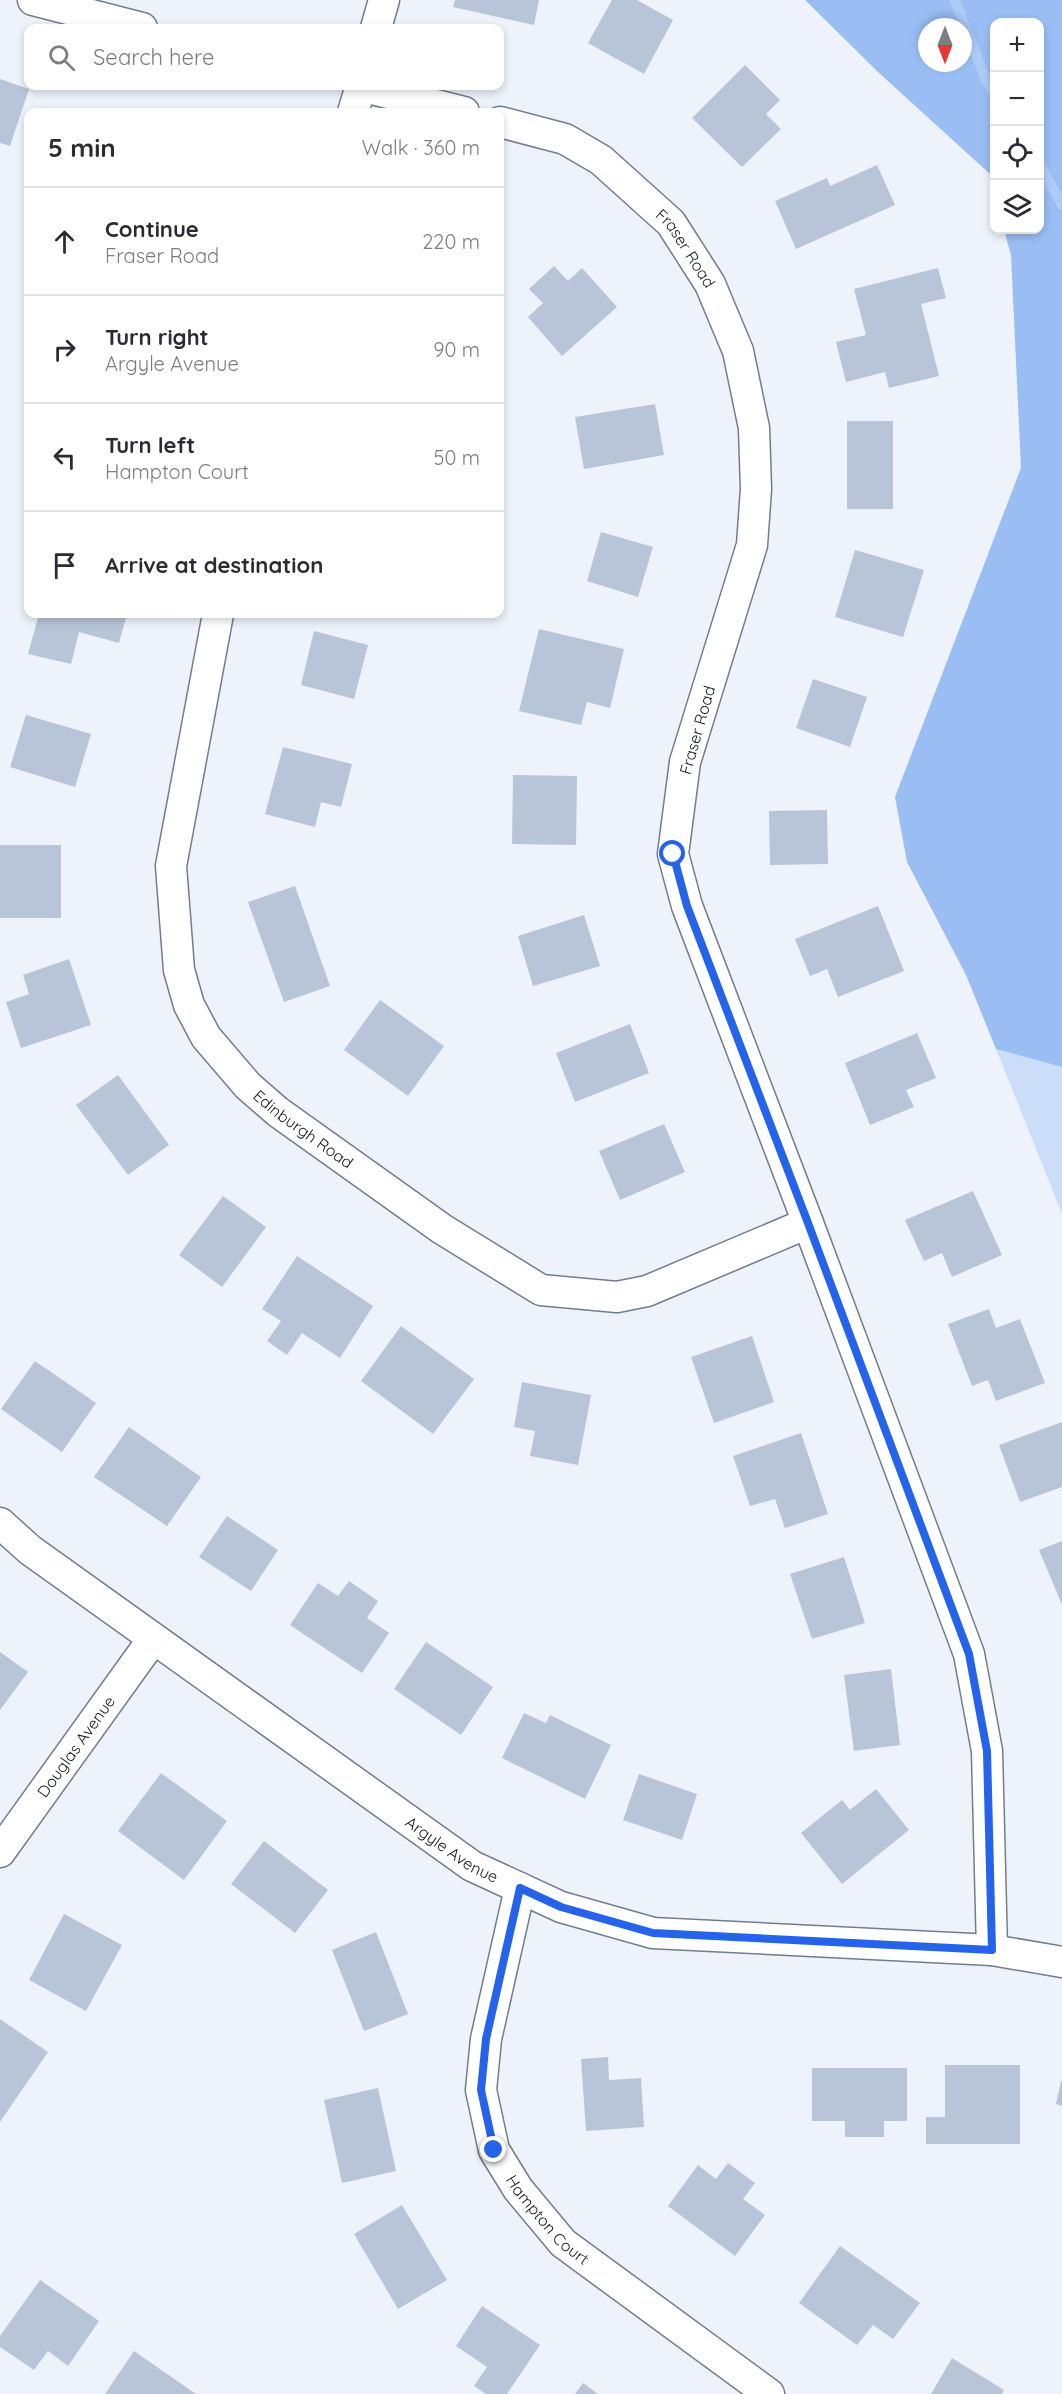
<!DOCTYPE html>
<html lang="en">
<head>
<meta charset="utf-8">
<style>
  :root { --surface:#fff; --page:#f2f2f3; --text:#2b2b33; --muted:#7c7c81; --line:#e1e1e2 }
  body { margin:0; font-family:Quicksand,sans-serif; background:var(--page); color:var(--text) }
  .controls { position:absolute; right:18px; top:18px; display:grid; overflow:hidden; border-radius:12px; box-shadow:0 3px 9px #0003 }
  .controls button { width:54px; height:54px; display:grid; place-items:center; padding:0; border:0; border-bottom:2px solid var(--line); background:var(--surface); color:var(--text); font:30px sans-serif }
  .compass { position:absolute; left:918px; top:18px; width:54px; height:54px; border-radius:50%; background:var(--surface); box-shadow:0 3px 9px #0003; rotate:180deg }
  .stop { position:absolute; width:18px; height:18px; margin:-14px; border:4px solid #2563eb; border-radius:50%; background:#fff }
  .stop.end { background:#2563eb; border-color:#fff; box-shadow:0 2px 6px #0008 }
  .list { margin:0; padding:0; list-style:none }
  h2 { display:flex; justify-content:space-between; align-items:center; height:78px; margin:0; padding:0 24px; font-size:26px }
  h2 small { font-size:20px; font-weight:400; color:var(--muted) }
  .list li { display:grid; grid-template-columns:39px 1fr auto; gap:18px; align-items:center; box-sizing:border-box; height:108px; padding:0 24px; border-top:2px solid var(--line) }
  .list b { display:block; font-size:22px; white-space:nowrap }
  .list p { margin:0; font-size:20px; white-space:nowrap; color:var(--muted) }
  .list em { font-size:20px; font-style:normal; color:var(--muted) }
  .icon { flex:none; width:33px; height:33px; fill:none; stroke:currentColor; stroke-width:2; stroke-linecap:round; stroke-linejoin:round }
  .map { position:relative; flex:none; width:1062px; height:2394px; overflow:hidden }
  .search { position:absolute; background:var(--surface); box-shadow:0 3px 9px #0003; left:24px; top:24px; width:480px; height:66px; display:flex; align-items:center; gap:15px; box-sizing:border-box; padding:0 21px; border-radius:12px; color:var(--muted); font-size:22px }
  .panel { position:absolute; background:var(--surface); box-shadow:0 3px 9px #0003; left:24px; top:108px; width:480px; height:510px; border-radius:12px }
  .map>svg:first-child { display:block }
</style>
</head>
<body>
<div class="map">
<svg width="1062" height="2394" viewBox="0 0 1062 2394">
  <rect width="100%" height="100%" fill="#eef3fb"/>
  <polygon fill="#cbddf9" points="996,1049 1062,1067 1062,1214"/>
  <path fill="#9abef4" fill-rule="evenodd" d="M 805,0 L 1062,0 L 1062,1067 L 996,1049 L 966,975 L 907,862 L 895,797 L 1021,468 L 1011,255 L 1004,230 L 1040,230 L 1040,22 L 994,22 L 994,190 L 990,174 L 878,72 ZM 927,27 L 963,27 L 963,63 L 927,63 Z"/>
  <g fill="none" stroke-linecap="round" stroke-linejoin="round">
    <g stroke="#aecbf7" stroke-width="10">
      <polyline points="955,0 986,80 994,93"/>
      <polyline points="1040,165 1062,205"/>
    </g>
  </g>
  <g fill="#b8c5d8">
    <polygon points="455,0 539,0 534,25 453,7"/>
    <polygon points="612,0 637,0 673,20 644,74 588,43"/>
    <polygon points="745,65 780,100 766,114 781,129 742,167 692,118"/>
    <polygon points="0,79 29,89 10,146 0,143"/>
    <polygon points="877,165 895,205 796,249 775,201 827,178 830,186"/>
    <polygon points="554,266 568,281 582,268 617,307 562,356 528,317 543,303 529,289"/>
    <polygon points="938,268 946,298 921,304 939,376 889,388 885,372 846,382 836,342 866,335 854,289"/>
    <polygon points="655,404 664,455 584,469 575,417"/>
    <rect x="847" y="421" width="46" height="88"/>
    <polygon points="601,532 653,547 638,597 587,581"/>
    <polygon points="855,550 924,570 903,637 835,617"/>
    <polygon points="39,614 127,614 119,643 79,632 71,664 28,654"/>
    <polygon points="539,629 624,649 610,708 587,702 581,725 519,711"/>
    <polygon points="314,631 368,645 354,699 301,685"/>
    <polygon points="813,679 867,697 850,747 796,728"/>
    <polygon points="26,715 91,734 75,787 10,767"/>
    <polygon points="283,747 352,764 341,807 321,802 315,827 265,814"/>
    <polygon points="513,775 577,776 576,845 512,844"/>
    <polygon points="827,810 828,864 770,865 769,811"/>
    <rect x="0" y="845" width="61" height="73"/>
    <polygon points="295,886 330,986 284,1002 248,902"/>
    <polygon points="878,906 904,971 838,997 827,969 810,976 795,939"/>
    <polygon points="584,915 600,966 533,986 518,936"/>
    <polygon points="69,959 91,1025 21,1048 6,1002 29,994 23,975"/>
    <polygon points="380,1000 444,1046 408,1096 344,1050"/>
    <polygon points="630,1024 649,1073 575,1102 556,1053"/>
    <polygon points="917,1033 936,1078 906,1090 914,1107 870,1125 845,1063"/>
    <polygon points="118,1075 169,1145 128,1175 76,1105"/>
    <polygon points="664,1124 685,1172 620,1200 599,1151"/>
    <polygon points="973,1191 1002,1255 952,1277 942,1253 924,1261 905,1220"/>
    <polygon points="223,1196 266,1227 222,1287 179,1255"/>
    <polygon points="297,1256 373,1306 340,1358 302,1333 287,1355 267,1341 281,1321 262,1309"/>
    <polygon points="989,1309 996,1328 1020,1319 1045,1383 996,1401 988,1380 972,1386 948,1324"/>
    <polygon points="401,1326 474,1379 433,1434 361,1381"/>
    <polygon points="752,1336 774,1402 714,1423 691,1357"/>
    <polygon points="35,1361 96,1403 62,1452 1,1409"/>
    <polygon points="522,1382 591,1395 578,1465 530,1456 535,1431 514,1427"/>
    <polygon points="1062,1422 1062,1487 1020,1502 999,1445"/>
    <polygon points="129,1427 201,1477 167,1526 94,1477"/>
    <polygon points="801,1433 828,1514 785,1528 775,1499 750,1506 733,1456"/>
    <polygon points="227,1516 278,1550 251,1591 199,1557"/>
    <polygon points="1062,1541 1062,1605 1039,1550"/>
    <polygon points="844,1557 865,1623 812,1639 790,1574"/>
    <polygon points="349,1581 378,1601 367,1618 389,1633 362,1673 290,1625 318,1583 338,1596"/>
    <polygon points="426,1642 493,1687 461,1735 394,1689"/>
    <polygon points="0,1652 28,1672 0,1710"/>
    <polygon points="891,1669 900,1745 854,1751 844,1675"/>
    <polygon points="524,1713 546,1723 550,1715 611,1745 585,1799 502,1758"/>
    <polygon points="161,1773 227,1821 184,1880 118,1831"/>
    <polygon points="639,1774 697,1794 682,1840 623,1820"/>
    <polygon points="876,1789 909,1830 842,1884 801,1833 842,1800 850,1810"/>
    <polygon points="264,1841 328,1890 295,1933 231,1884"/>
    <polygon points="64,1914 122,1945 86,2011 29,1980"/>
    <polygon points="376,1932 408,2014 364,2031 332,1950"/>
    <polygon points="0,2019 48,2052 0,2122"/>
    <polygon points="608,2057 609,2080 641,2078 644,2127 586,2131 581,2059"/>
    <polygon points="945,2065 1020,2065 1020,2144 926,2144 926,2117 945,2117"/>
    <polygon points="812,2068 907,2068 907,2121 884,2121 884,2137 845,2137 845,2121 812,2121"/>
    <polygon points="1061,2081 1062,2081 1062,2106 1056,2104"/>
    <polygon points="378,2088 396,2171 342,2183 324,2100"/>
    <polygon points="728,2163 755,2183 743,2199 765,2215 735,2256 668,2206 698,2165 716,2179"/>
    <polygon points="402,2205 447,2280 398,2309 354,2234"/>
    <polygon points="840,2246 920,2303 893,2339 873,2325 857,2345 799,2303"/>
    <polygon points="40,2280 99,2321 68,2366 48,2351 34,2370 0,2347 0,2336"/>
    <polygon points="482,2306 540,2345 507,2394 486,2394 474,2386 487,2367 456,2346"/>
    <polygon points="134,2351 196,2394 105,2394"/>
    <polygon points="952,2358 1004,2390 1002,2394 931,2394"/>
    <polygon points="583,2383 598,2394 575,2394"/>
  </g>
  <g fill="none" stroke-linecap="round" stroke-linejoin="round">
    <g stroke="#717d8e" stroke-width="33">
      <g id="street">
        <polyline points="33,0 142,28"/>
        <polyline points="376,28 384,0"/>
        <polyline points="360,86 464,112"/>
        <polyline points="353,112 361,86"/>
        <path id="s1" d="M 500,122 L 565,139 L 601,160 L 671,223 L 710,284 L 738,351 L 754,428 L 756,489 L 752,545 L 685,762 L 673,854 L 687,906 L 808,1223 L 969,1654 L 987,1751 L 992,1950"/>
        <path id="s2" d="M 218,614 L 171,866 L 179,970 L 189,1005 L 206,1037 L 248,1086 L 278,1112 L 442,1229 L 541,1290 L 617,1297 L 647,1291 L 808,1223"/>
        <path id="s3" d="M 0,1523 L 30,1550 L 472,1866 L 561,1907 L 653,1933 L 992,1950 L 1062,1962"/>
        <path id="s4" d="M 0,1852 L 153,1639"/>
        <path id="s5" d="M 520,1888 L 486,2039 L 481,2090 L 494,2150 L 518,2189 L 563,2243 L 769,2394"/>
      </g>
    </g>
    <use href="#street" stroke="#fff" stroke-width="30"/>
  </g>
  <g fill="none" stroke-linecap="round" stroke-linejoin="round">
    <polyline stroke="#2563eb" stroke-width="8" points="494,2150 481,2090 486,2039 520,1888 561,1907 653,1933 992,1950 987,1751 969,1654 808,1223 687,906 673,854"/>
  </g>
  <g text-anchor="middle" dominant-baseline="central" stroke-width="5" stroke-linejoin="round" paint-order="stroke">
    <g font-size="16" fill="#11161c" stroke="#fff">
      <text stroke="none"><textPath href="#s1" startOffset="232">Fraser Road</textPath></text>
      <text transform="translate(697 730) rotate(-74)">Fraser Road</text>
      <text stroke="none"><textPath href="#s2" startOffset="568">Edinburgh Road</textPath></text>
      <text stroke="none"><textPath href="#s4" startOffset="130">Douglas Avenue</textPath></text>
      <text stroke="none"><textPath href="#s3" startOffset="558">Argyle Avenue</textPath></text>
      <text stroke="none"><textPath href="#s5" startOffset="356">Hampton Court</textPath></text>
    </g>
  </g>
</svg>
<div class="controls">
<button>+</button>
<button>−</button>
<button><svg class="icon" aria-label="locate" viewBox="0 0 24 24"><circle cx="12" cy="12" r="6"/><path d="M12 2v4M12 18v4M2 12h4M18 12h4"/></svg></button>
<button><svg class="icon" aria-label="layers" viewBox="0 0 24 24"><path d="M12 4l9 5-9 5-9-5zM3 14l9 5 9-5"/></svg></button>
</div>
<svg class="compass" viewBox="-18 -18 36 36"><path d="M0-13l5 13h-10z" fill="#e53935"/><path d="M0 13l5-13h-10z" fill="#7c7c81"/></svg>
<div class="stop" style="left:673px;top:854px"></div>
<div class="stop end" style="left:494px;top:2150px"></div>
<div class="search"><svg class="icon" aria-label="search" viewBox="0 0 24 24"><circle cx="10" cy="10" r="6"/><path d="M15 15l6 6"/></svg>Search here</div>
<section class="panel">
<h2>5 min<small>Walk · 360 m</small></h2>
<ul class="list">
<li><svg class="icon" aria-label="ahead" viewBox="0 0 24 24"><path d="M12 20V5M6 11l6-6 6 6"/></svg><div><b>Continue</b><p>Fraser Road</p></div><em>220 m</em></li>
<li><svg class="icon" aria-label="right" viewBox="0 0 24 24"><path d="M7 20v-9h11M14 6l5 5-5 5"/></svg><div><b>Turn right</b><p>Argyle Avenue</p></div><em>90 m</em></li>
<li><svg class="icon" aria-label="left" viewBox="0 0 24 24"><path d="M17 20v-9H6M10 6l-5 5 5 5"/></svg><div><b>Turn left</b><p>Hampton Court</p></div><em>50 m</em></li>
<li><svg class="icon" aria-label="arrive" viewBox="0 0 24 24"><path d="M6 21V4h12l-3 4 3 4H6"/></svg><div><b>Arrive at destination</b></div></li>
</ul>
</section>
</div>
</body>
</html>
